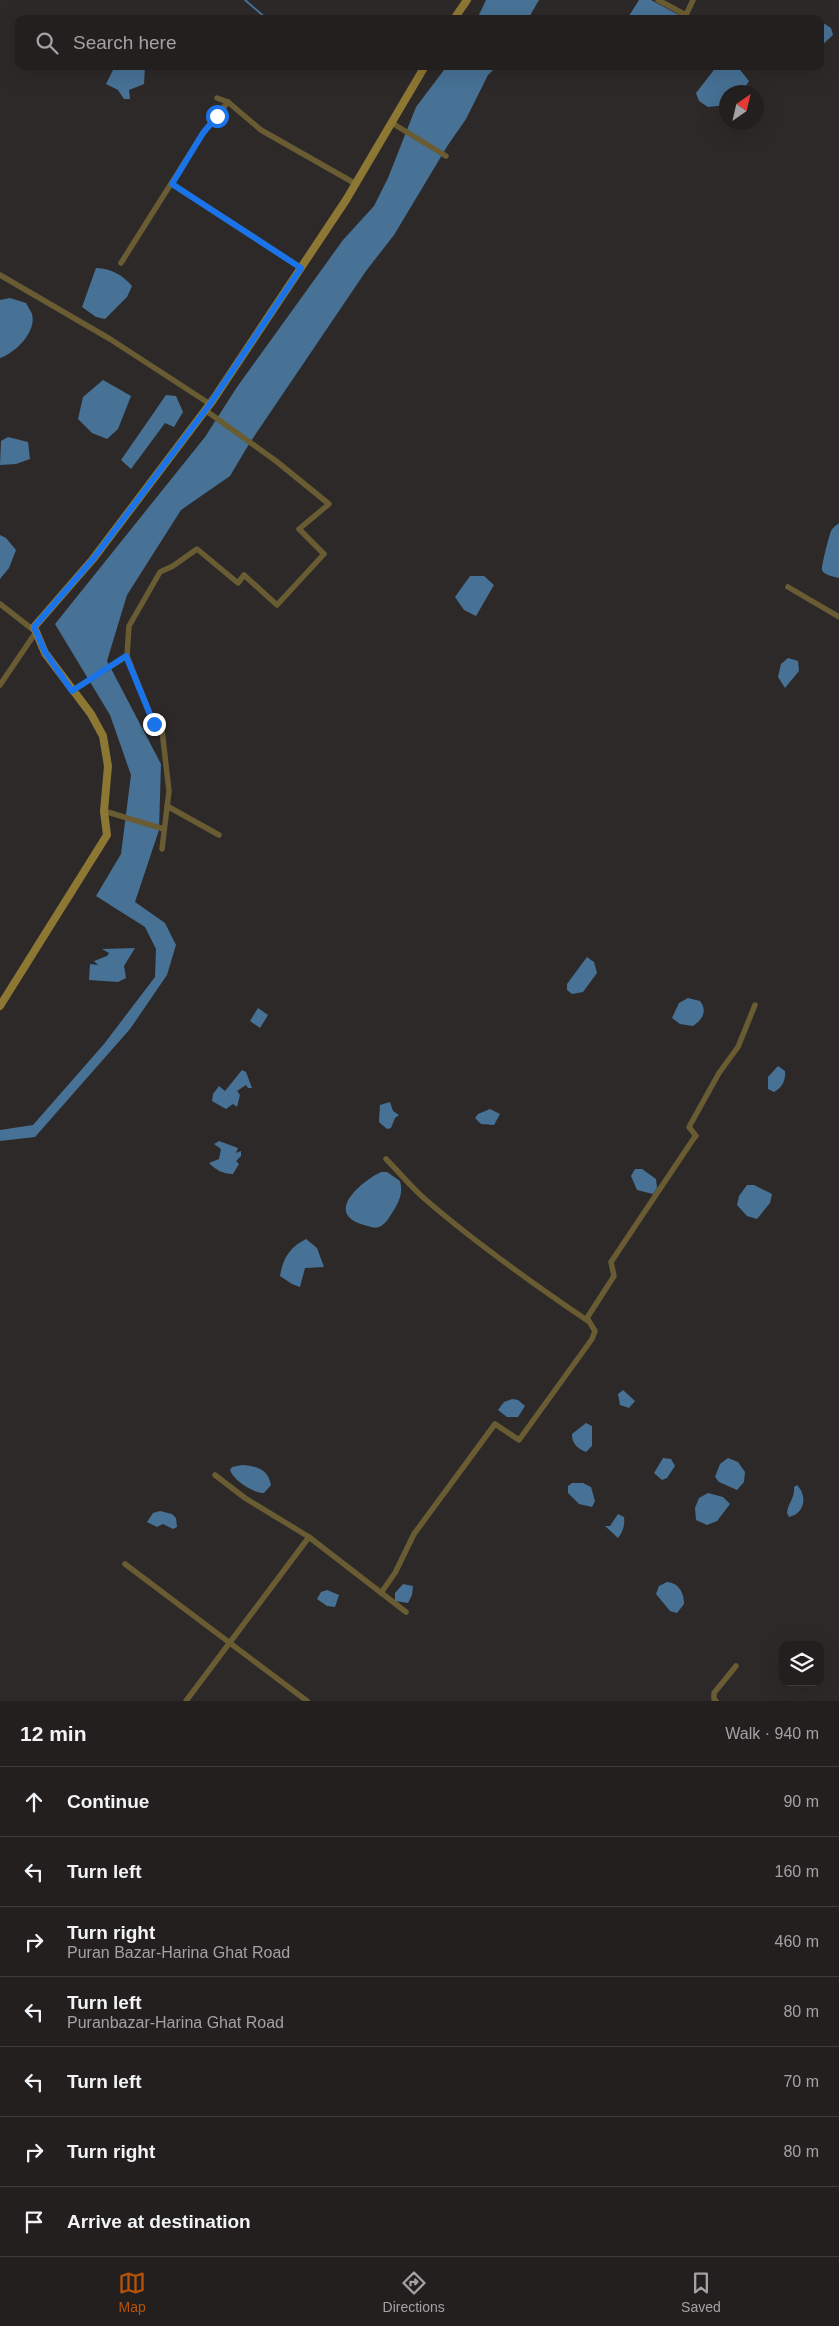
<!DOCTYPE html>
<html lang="en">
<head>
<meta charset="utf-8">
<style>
  :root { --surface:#221f1e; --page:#2a2727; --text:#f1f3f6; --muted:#a2a2a4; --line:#3f3d3c; --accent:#b45309 }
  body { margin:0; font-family:Helvetica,sans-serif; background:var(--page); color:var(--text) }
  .controls { position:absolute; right:15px; bottom:15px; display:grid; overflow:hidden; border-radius:10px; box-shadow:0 5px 20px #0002 }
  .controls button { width:45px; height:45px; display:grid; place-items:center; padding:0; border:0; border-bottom:1px solid var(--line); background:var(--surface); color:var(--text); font:25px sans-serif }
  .compass { position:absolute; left:719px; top:85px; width:45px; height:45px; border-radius:50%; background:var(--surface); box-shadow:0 5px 20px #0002; rotate:34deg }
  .stop { position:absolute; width:15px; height:15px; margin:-11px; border:4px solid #1a73e8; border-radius:50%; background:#fff }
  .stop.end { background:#1a73e8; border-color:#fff; box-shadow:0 1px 5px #0008 }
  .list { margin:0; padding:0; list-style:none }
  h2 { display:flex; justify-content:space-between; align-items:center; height:65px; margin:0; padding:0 20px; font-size:21px }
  h2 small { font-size:16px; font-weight:400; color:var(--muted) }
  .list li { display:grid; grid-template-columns:32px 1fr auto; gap:15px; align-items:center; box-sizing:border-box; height:70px; padding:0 20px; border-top:1px solid var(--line) }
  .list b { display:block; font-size:19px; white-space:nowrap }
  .list p { margin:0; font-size:16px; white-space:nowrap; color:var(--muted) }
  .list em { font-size:16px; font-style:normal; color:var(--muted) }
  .icon { flex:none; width:28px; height:28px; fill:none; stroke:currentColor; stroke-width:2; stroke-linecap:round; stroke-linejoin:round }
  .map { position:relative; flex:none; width:839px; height:1701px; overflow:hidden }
  .search { position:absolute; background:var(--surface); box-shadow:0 5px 20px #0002; left:15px; right:15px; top:15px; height:55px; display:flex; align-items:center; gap:12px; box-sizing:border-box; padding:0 18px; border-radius:10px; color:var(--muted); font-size:19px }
  .sheet { height:555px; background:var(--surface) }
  nav { display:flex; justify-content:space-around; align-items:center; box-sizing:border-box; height:70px; border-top:1px solid var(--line); background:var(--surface); font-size:14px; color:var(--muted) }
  nav a { display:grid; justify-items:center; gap:2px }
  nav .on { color:var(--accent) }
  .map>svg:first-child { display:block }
</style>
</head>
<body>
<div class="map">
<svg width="839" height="1701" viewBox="0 0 839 1701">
  <rect width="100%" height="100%" fill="#2d2928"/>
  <g fill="#477296">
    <polygon points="486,0 539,0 528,19 477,19"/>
    <polygon points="639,0 651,0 679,15 679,19 627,19"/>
    <polygon points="825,24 831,28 833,35 820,47 820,25"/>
    <polygon points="115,66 145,67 144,84 129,90 130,99 124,99 118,90 106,84"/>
    <polygon points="447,66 497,66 488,75 466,119 448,145 394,235 366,271 249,444 230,476 181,510 127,595 107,661 161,764 159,830 135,902 165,923 176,945 167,975 130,1029 35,1137 0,1141 0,1130 33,1125 104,1044 155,977 156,949 145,927 96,896 121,854 131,775 110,715 55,624 205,437 237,387 343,240 374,206 388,178 416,107"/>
    <polygon points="717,66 737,66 749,81 742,92 726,92 726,105 708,107 699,101 696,93"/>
    <path d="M 96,268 C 112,269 121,274 132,286 L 127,297 L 105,319 L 96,317 L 82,307 Z"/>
    <path d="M 10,298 L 26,303 C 28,307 31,311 32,314 C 37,332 15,353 0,358 L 0,300 Z"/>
    <polygon points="103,380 131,396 118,429 107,439 92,433 78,419 83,397"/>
    <polygon points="166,395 176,396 183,412 174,427 165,423 131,469 121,460"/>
    <polygon points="8,437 28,442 30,459 16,464 0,465 1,441"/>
    <path d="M 839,523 L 839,578 C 834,577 824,575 822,570 C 821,567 829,536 831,531 C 832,528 837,525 839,523 Z"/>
    <polygon points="0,535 6,538 16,550 9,568 0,579"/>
    <polygon points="470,576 484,576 494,585 476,616 464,610 455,597"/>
    <polygon points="788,658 798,661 799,671 785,688 778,677 781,664"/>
    <polygon points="135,948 124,966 126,978 118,982 89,980 90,964 98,965 94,961 107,956 109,953 102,949"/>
    <polygon points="587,957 594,962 597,973 583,992 572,994 567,990 567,984"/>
    <path d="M 688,998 L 700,1001 C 708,1011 702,1020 693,1026 L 680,1024 L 672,1018 L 679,1003 Z"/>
    <polygon points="258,1008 268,1015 260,1028 250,1021"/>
    <path d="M 778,1066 L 785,1071 C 786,1080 782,1088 774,1092 L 768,1089 L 768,1077 Z"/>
    <polygon points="242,1070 246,1072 252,1088 248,1088 246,1085 237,1091 240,1095 237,1107 233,1104 226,1109 212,1101 213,1094 219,1086 225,1091"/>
    <polygon points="390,1102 393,1111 399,1115 395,1118 391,1128 387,1129 379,1122 380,1105"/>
    <polygon points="490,1109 500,1114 494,1125 481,1124 475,1118 478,1114"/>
    <path d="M 219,1141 L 238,1148 L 236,1153 L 241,1151 L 241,1156 L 236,1161 L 239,1164 L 233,1174 C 223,1174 216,1170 209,1163 L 219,1159 L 221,1149 L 214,1144 Z"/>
    <polygon points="635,1169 642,1169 656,1179 657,1188 653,1194 637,1190 631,1176"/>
    <path d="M 381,1172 L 387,1172 L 400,1181 C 403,1192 400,1200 394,1210 C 390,1216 386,1224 379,1227 C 374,1229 368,1226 364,1225 C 323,1213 362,1181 381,1172 Z"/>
    <polygon points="747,1185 754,1185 772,1194 770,1203 757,1219 747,1216 737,1205 739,1196"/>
    <path d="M 306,1239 L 317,1248 L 324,1267 L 305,1268 L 300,1287 L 292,1284 L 280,1276 C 283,1258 290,1247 306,1239 Z"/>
    <polygon points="623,1390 635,1401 629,1408 620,1405 618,1394"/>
    <polygon points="512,1399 518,1400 525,1406 518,1417 507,1417 498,1410 504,1402"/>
    <path d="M 586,1423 L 592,1426 L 592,1446 L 586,1452 C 577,1448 572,1444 572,1434 Z"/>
    <polygon points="663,1458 671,1459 675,1466 667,1478 662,1480 654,1473"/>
    <polygon points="728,1458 738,1462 745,1472 744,1482 737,1490 719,1482 715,1477 720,1464"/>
    <path d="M 242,1465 C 257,1466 268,1469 271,1485 L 264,1493 C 253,1493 234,1481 230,1470 L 232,1467 Z"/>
    <polygon points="572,1483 583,1483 591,1487 595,1501 592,1507 579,1504 568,1493 568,1486"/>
    <path d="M 797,1485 C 807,1495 806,1513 789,1517 L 787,1513 C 788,1503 795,1498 794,1487 Z"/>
    <polygon points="708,1493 723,1497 730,1504 717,1521 707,1525 696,1520 695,1508 699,1498"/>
    <polygon points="160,1511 172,1514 176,1518 177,1527 173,1529 163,1524 157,1527 147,1522 153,1513"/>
    <path d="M 618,1514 L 624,1517 C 625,1525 623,1532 618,1538 L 605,1526 L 610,1526 Z"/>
    <path d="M 667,1582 C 679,1583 684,1593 684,1604 L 677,1613 L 670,1611 L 656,1594 L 659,1586 Z"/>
    <polygon points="403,1584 413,1586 412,1595 408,1603 395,1601 395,1593"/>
    <polygon points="327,1590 339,1595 335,1607 327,1606 317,1599 321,1592"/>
  </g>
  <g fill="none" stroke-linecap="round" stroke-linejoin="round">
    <polyline stroke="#477296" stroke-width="2" points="245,0 267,19"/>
    <g stroke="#695c33" stroke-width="5.5">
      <polyline points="658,0 686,15 693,0"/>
      <polyline points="217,98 228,102 261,130 356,184"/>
      <polyline points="392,123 446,156"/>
      <polyline points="172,184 301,268"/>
      <polyline points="121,263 203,133 228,102"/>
      <polyline points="0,275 110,339 210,404"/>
      <polyline points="788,587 839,617"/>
      <polyline points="0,604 36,632 0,685"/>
      <polyline points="72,691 127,656"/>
      <polyline points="167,806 219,835"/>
      <polyline points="104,811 164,829"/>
      <polyline points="162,849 169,791 162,730 154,724 127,656 129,626 160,572 173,566 197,549 238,583 244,575 277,605 324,554 299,529 329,504 276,461 205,410"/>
      <path d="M 386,1159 C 400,1173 411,1187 426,1200 C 477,1244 532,1283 588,1321"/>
      <polyline points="215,1475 245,1498 309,1537 406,1612"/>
      <polyline points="125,1564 307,1701"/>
      <polyline points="381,1593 395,1573 414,1534 495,1424 519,1440 592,1339 595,1331 587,1318 614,1276 611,1262 694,1138 696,1136 689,1127 719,1073 738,1047 755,1005"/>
      <polyline points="186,1701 309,1537"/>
      <polyline points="716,1701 714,1699 714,1693 736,1666"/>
    </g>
    <g stroke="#8c7733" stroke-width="8">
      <polyline points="454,19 467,0"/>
      <polyline points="0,1006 107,835 104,811 108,766 103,736 91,714 45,653 34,627 93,559 213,400 346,200 425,66"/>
    </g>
  </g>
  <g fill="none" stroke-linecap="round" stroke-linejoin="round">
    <polyline stroke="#1a73e8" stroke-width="6" points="154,724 126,656 72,691 45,652 34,627 93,559 210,404 301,268 172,184 203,133 217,116"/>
  </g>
</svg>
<div class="controls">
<button><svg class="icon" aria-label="layers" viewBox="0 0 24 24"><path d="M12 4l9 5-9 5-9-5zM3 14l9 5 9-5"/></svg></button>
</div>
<svg class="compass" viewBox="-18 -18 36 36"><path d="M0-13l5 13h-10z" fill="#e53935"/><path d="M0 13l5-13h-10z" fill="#a2a2a4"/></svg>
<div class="stop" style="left:217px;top:116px"></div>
<div class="stop end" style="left:154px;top:724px"></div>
<div class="search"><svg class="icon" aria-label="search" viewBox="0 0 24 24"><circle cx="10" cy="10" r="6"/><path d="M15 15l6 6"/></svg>Search here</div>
</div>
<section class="sheet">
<h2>12 min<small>Walk · 940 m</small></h2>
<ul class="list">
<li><svg class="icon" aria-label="ahead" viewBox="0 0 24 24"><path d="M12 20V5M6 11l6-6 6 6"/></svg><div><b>Continue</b></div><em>90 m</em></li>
<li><svg class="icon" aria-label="left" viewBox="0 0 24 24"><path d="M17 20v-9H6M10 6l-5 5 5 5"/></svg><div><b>Turn left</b></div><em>160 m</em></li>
<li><svg class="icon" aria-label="right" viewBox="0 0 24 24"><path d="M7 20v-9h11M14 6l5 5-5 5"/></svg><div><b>Turn right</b><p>Puran Bazar-Harina Ghat Road</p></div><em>460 m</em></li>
<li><svg class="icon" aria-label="left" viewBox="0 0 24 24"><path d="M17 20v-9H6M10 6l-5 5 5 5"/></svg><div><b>Turn left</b><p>Puranbazar-Harina Ghat Road</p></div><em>80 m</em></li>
<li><svg class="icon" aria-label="left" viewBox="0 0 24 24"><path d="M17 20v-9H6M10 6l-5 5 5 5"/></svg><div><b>Turn left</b></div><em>70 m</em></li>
<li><svg class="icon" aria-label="right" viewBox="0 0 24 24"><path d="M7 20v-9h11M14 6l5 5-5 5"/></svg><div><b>Turn right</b></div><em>80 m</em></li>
<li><svg class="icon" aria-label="arrive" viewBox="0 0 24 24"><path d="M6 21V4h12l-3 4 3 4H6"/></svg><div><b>Arrive at destination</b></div></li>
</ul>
</section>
<nav>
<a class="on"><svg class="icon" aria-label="map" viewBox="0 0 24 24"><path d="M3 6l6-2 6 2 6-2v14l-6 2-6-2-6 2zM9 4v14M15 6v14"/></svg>Map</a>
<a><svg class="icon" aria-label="directions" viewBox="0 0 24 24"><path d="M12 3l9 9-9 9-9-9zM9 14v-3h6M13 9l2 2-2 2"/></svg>Directions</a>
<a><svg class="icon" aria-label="saved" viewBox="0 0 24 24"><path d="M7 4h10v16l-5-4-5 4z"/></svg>Saved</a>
</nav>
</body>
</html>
